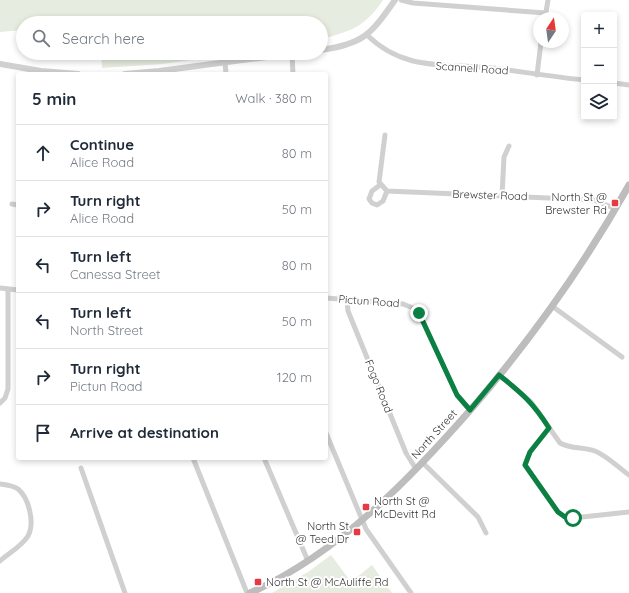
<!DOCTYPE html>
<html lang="en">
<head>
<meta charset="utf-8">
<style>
  :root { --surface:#fff; --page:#f6f6f7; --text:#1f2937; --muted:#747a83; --line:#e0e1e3 }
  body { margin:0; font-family:Quicksand,sans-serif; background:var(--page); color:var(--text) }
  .controls { position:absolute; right:12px; top:12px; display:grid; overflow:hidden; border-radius:4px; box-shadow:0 2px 6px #0003 }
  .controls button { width:36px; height:36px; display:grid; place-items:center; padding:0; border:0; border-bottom:1px solid var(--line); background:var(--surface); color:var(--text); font:20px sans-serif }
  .compass { position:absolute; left:533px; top:12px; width:36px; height:36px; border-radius:50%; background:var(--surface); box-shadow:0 2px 6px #0003; rotate:13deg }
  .stop { position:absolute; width:12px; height:12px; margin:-9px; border:3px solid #0b8043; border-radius:50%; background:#fff }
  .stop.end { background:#0b8043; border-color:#fff; box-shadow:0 1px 4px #0008 }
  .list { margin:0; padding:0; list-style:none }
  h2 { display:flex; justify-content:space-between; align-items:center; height:52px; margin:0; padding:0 16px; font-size:17px }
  h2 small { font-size:13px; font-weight:400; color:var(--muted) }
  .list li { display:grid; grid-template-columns:26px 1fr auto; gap:12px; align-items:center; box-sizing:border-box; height:56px; padding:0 16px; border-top:1px solid var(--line) }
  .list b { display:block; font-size:15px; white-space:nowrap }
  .list p { margin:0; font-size:13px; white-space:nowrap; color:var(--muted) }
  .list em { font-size:13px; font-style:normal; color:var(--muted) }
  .icon { flex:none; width:22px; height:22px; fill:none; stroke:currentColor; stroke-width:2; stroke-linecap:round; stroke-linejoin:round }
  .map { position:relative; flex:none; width:629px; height:593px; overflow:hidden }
  .search { position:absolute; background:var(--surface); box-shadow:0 2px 6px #0003; left:16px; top:16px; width:312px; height:44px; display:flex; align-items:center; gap:10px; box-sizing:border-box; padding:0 14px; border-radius:22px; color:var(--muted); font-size:15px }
  .panel { position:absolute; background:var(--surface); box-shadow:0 2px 6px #0003; left:16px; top:72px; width:312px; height:388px; border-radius:4px }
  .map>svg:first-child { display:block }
</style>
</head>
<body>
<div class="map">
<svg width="629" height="593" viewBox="0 0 629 593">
  <rect width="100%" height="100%" fill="#fff"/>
  <g fill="#e6ecdf">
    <path d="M 0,0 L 383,0 C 366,26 350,32 321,39 L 321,23 L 23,23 L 23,30 L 0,32 Z"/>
    <polygon points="101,53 238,53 163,64 102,68"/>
    <polygon points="331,555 351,582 372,565 392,593 272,593 308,572"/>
  </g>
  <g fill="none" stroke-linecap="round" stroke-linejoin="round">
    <g stroke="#d0d0d0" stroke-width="5">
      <polyline points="401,0 413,3 546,13"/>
      <polyline points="545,18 548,0"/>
      <path d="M 367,35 C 405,72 445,63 493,68 C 524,72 554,77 584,80"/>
      <polyline points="292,54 293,74"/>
      <polyline points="225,62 226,74"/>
      <polyline points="537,75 541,42"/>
      <polyline points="614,83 629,85"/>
      <polyline points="385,135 379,182 387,191 594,200 616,209"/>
      <polyline points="380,185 372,191 369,199 372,203 377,205 383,201 387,191"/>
      <polyline points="502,196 504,157 509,146"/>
      <polyline points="12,204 18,205"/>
      <polyline points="0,288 18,290"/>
      <polyline points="326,298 403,304 413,308 421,317 457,395 470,410"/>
      <polyline points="347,300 348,311 406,453 416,469"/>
      <polyline points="552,306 622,357"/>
      <path d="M 499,375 L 531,402 L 560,443 C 571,449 583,447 595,451 C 607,456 618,467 629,475"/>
      <polyline points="0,403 5,398 8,389 8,289"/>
      <polyline points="549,428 530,452 525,465 558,512 565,517 573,518 629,512"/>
      <polyline points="326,433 366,529 411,593"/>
      <polyline points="193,458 247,593"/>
      <polyline points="264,458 308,561"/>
      <polyline points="423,463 478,517 486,533"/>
      <polyline points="81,468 125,593"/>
      <path d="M 0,484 C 6,485 12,485 18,489 C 29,498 35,523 28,536 C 22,546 9,553 0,561"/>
    </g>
    <g stroke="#d0d0d0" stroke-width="6">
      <path d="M 321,50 C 364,44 371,34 395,0"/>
      <polyline points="0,64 41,71 78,74"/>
      <polyline points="125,74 159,71 297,53"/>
    </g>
    <path stroke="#bdbdbd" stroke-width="7" d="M 250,593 C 339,553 410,479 473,407 C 532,338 585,264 629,185"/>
  </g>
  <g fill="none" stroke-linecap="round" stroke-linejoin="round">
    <path stroke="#0b8043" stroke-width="5" d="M 419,313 L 457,395 L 470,410 L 499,375 C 522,393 534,404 549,428 L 530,452 L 525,465 L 558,512 L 565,517 L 573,518"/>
  </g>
  <g fill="#e63946" stroke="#fff" stroke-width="1.5">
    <rect x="611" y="199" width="8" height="8" rx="2"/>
    <rect x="362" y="503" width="8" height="8" rx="2"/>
    <rect x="353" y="528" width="8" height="8" rx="2"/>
    <rect x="254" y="578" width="8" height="8" rx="2"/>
  </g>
  <g text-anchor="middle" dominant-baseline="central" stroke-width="4" stroke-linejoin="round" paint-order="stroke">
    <g font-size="11" fill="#333" stroke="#fff">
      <text transform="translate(472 68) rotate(4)">Scannell Road</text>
      <text transform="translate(490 195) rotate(2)">Brewster Road</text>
      <text transform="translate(369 301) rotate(4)">Pictun Road</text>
      <text transform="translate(379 386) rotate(68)">Fogo Road</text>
      <text transform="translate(434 434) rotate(-48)">North Street</text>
    </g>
    <g font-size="11" fill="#333" stroke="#fff" text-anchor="end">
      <text x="607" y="197">North St @<tspan x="607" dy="13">Brewster Rd</tspan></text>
      <text x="374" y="501" text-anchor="start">North St @<tspan x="374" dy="13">McDevitt Rd</tspan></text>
      <text x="349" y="526">North St<tspan x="349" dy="13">@ Teed Dr</tspan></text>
      <text x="266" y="582" text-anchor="start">North St @ McAuliffe Rd</text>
    </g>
  </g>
</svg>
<div class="controls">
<button>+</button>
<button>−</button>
<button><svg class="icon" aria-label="layers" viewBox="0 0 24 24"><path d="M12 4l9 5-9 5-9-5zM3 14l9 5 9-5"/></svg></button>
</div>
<svg class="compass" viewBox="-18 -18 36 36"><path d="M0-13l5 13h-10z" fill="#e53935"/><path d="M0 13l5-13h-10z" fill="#747a83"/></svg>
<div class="stop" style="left:573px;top:518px"></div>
<div class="stop end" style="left:419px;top:313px"></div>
<div class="search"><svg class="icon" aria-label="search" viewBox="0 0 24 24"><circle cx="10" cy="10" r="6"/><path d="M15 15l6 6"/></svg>Search here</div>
<section class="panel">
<h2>5 min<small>Walk · 380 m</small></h2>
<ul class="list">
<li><svg class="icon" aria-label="ahead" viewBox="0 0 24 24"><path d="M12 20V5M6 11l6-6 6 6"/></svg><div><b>Continue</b><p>Alice Road</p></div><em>80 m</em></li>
<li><svg class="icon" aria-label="right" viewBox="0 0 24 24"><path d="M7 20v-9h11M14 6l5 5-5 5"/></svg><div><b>Turn right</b><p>Alice Road</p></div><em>50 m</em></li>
<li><svg class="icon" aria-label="left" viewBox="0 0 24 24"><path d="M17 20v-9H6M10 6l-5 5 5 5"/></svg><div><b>Turn left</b><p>Canessa Street</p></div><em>80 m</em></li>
<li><svg class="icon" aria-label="left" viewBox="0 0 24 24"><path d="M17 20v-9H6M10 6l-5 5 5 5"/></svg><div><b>Turn left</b><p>North Street</p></div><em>50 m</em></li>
<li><svg class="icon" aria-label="right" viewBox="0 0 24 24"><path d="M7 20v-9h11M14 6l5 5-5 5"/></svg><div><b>Turn right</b><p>Pictun Road</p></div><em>120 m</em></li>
<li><svg class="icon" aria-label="arrive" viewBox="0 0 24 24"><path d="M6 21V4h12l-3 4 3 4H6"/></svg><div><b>Arrive at destination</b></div></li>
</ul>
</section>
</div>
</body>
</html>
